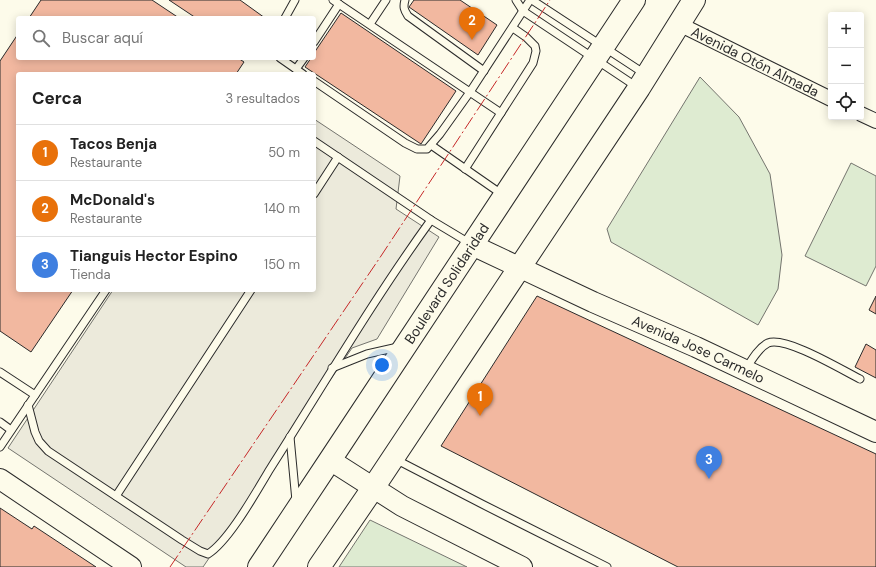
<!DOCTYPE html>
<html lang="es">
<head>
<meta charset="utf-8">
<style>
  :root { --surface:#fff; --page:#f6f6f6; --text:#222; --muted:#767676; --line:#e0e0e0; --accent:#111827 }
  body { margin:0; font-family:"DM Sans",sans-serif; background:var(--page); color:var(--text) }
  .controls { position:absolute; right:12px; top:12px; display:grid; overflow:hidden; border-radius:4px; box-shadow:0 2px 10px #0003 }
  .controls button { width:36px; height:36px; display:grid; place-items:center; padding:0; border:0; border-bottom:1px solid var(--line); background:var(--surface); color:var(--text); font:20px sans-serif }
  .you { position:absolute; left:382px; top:365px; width:14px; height:14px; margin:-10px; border:3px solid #fff; border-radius:50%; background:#1a73e8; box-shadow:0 0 0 6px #1a73e833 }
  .badge { display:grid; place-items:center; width:26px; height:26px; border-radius:50%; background:var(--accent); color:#fff; font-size:13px; font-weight:700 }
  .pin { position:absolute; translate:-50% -33px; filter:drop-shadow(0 1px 2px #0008) }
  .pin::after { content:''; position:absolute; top:21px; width:14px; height:12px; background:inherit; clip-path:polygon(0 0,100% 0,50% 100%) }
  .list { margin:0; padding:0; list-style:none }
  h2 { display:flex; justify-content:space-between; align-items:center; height:52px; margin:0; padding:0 16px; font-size:17px }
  h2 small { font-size:13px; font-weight:400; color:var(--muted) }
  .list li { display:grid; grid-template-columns:26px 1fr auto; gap:12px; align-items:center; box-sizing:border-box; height:56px; padding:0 16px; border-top:1px solid var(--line) }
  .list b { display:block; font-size:15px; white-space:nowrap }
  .list p { margin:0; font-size:13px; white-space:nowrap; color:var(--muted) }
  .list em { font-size:13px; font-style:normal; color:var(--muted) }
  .icon { flex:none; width:22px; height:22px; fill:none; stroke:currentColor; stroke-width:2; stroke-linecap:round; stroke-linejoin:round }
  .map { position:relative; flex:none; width:876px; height:567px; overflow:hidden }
  .search { position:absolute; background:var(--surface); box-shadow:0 2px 10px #0003; left:16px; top:16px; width:300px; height:44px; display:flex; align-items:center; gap:10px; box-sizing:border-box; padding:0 14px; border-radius:4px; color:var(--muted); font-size:15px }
  .panel { position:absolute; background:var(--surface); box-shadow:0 2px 10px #0003; left:16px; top:72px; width:300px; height:220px; border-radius:4px }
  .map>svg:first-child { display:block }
</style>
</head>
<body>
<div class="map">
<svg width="876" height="567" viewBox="0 0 876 567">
  <rect width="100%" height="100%" fill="#fdfbea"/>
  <g fill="#deebd1" stroke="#74746e">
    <polygon points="700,77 739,117 770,174 782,255 778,289 758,325 611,242 607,229"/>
    <polygon points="851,163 876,176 876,266 866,286 805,256"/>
    <polygon points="370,520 467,567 339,567"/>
  </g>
  <polygon fill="#eceadb" stroke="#74746e" points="314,119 400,176 396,209 439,237 377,339 352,348 203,567 186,567 8,448 113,290 314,290"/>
  <g fill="#f2b8a0" stroke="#2b2b2b">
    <polygon points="41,0 152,0 179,18 29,18"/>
    <polygon points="169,0 240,0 265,18 196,18"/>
    <polygon points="414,0 460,0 497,25 478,55 409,7"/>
    <polygon points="341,13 456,91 421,144 305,67 311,58 314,58 314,53"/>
    <polygon points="18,34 18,58 238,58 244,62 236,74 18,74 18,290 73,290 31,352 0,331 0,61"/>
    <polygon points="537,296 876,454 876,567 678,567 441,446"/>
    <polygon points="876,296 876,314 869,310"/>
    <polygon points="866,344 876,350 876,378 855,367"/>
    <polygon points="0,508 32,529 34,526 96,567 0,567"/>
  </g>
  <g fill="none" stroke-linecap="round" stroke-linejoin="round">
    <g stroke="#2b2b2b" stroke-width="9">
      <g id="lane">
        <polyline points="333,0 501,113"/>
        <path d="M 405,0 C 403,7 404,10 408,16 L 484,71"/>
        <polyline points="516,0 523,11 637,87"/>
        <polyline points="532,0 645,74"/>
        <polyline points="285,18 295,0"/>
        <polyline points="370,24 386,0"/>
        <polyline points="314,42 339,4"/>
        <polyline points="280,58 303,74"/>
        <polyline points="296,69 304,58"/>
        <polyline points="314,81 405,143 417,149 427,149 440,134 470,92 530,0"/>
        <polyline points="314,141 431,220 471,244"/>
        <polyline points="431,145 503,195"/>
        <polyline points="465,169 533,63 536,51 535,46 526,37 513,28"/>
        <polyline points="314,194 338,157"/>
        <polyline points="332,368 367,354 398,347"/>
        <path d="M 746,369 C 751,361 758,348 768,343 C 786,336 842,370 860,379"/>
        <polyline points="0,372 35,395"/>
        <path d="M 28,405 L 35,432 L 39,441 L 48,451 L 182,540 L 200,551 L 208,554 C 229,541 256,492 270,469 C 323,386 373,300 431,220"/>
        <polyline points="0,422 11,430"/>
        <polyline points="290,437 296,501"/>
        <polyline points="0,447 106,290"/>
        <polyline points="395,459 482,504 607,567"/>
        <polyline points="116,496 251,290"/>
      </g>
    </g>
    <g stroke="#2b2b2b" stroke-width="16">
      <g id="street">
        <path id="s1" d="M 679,24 L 831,99"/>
        <polyline points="861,114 876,121"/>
      </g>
    </g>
    <g stroke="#2b2b2b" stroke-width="22">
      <g id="secondary">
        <path id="s2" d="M 472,245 L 593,302 L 696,347 L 876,432"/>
        <polyline points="330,460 402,506 522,567"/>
        <polyline points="0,479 131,567"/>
      </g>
    </g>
    <g stroke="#2b2b2b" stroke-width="24">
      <g id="primary">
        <path id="s3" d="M 259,567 L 330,460 L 634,0"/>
        <polyline points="319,567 373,488 639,88 694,0"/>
      </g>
    </g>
    <use href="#lane" stroke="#fdfbea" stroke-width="7"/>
    <use href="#street" stroke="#fdfbea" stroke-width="14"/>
    <use href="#secondary" stroke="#fdfbea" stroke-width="20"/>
    <use href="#primary" stroke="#fdfbea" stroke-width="22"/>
    <polyline stroke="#c62828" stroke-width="1" stroke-dasharray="14 3 2 3" stroke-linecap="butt" points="170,567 381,256 550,0"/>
  </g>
  <g text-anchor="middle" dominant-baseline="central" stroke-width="3" stroke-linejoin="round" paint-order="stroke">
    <g font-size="14" fill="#2b2b2b" stroke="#fdfbea">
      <text stroke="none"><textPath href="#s1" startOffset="85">Avenida Otón Almada</textPath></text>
      <text stroke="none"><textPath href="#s3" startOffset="340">Boulevard Solidaridad</textPath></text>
      <text stroke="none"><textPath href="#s2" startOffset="249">Avenida Jose Carmelo</textPath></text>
    </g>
  </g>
</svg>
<div class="controls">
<button>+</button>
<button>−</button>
<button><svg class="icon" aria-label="locate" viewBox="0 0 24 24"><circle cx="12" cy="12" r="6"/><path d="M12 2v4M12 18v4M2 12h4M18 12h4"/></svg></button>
</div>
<div class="you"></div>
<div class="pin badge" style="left:480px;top:416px;background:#e8710a">1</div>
<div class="pin badge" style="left:472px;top:40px;background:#e8710a">2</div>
<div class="pin badge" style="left:709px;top:479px;background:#3f7fe0">3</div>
<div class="search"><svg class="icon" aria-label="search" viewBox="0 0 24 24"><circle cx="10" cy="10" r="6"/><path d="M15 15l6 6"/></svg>Buscar aquí</div>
<section class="panel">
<h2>Cerca<small>3 resultados</small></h2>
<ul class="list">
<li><span class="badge" style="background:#e8710a">1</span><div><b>Tacos Benja</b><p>Restaurante</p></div><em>50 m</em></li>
<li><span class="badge" style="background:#e8710a">2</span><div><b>McDonald's</b><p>Restaurante</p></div><em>140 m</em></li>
<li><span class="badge" style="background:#3f7fe0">3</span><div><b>Tianguis Hector Espino</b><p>Tienda</p></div><em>150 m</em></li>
</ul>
</section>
</div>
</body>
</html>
